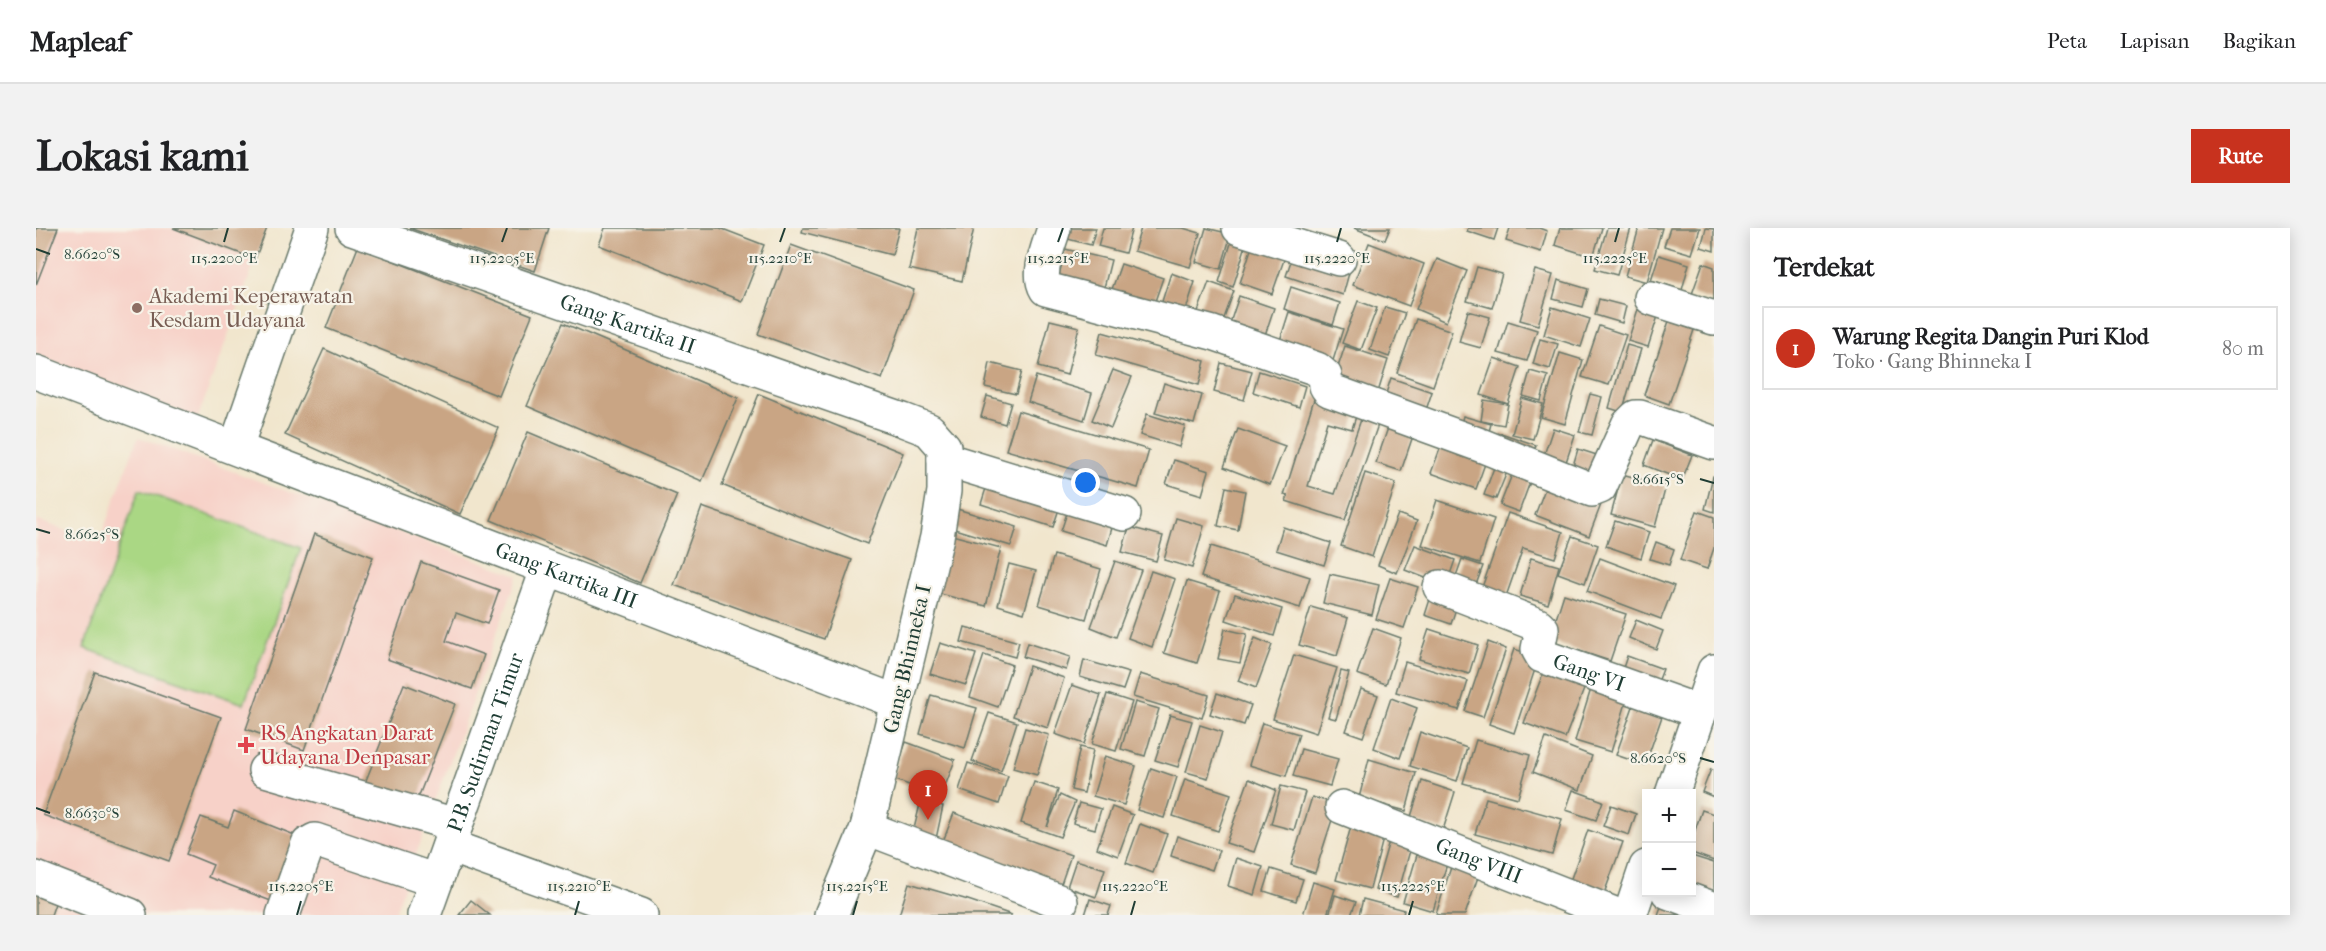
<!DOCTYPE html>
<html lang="id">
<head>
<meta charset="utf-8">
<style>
  :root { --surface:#fff; --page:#f2f2f2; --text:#202124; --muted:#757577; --line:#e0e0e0; --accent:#c8321e }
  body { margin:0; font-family:"IM FELL French Canon",serif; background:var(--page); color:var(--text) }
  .controls { position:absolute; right:18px; bottom:18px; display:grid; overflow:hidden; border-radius:0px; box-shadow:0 3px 15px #0003 }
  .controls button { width:54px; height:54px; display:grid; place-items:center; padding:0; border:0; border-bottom:2px solid var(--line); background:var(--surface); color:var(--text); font:30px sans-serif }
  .you { position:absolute; left:1050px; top:255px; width:21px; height:21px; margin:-15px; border:4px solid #fff; border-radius:50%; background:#1a73e8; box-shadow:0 0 0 9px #1a73e833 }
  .badge { display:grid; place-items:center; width:39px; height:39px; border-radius:50%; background:var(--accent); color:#fff; font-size:20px; font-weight:700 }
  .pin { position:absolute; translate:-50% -50px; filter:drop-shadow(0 2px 3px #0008) }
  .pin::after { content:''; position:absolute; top:32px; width:21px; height:18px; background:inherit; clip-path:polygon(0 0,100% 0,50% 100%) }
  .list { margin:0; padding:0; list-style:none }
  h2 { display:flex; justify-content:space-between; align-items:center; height:78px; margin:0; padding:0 24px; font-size:26px }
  h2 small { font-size:20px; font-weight:400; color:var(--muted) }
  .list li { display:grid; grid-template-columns:39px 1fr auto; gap:18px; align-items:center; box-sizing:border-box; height:84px; margin:0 12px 12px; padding:0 12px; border:2px solid var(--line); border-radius:0px }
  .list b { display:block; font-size:22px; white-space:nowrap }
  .list p { margin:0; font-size:20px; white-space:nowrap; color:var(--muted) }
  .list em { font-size:20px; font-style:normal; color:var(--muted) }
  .map { position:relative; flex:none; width:1678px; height:687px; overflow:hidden; border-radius:0px }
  header { display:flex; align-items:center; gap:36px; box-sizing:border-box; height:84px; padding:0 30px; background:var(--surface); border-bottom:2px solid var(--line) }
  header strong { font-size:28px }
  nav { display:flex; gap:33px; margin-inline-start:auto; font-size:21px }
  .intro { display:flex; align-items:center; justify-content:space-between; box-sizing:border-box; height:144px; padding:0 36px }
  h1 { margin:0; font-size:42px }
  .button { padding:15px 27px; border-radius:0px; background:var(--accent); color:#fff; font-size:21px; font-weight:700 }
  main { display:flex; gap:36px; padding:0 36px }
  aside { flex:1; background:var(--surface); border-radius:0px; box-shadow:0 3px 15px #0003 }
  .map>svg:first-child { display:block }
</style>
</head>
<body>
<header>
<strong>Mapleaf</strong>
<nav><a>Peta</a><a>Lapisan</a><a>Bagikan</a></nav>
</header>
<div class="intro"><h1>Lokasi kami</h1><a class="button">Rute</a></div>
<main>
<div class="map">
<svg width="1678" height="687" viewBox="0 0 1678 687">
  <rect width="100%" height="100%" fill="#f7f3e8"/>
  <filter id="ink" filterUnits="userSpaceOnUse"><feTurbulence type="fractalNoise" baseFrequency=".0167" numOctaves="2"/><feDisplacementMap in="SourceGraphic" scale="12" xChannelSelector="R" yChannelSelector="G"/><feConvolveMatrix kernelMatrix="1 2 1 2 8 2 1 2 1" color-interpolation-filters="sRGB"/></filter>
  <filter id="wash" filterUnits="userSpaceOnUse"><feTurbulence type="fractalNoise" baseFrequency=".008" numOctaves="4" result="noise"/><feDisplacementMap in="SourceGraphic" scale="24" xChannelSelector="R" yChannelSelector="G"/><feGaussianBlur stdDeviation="1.35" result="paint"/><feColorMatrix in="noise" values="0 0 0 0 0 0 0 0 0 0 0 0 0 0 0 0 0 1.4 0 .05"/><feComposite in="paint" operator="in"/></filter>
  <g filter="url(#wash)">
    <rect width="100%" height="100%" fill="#f1e6cd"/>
    <g fill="#f7d1c8">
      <polygon points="0,0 231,0 161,192 0,128"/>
      <polygon points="102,209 482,347 358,687 0,687 0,292 63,314"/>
    </g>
    <polygon fill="#aad784" stroke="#648a5c" stroke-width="1.5" points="103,262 265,320 208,476 48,420"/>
    <g id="blocks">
      <g fill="#c9a584">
        <polygon points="0,0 22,0 0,57"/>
        <polygon points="137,0 231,0 219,31"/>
        <polygon points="373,0 513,0 499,43"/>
        <polygon points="569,0 684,0 728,17 706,73 563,17"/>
        <polygon points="767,0 863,0 856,27 766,4"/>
        <polygon points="882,0 938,0 926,53 873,41"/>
        <polygon points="1030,0 1060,0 1055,17 1028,10"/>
        <polygon points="1067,0 1096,0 1089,25 1062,18"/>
        <polygon points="1105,0 1147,0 1164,5 1154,39 1098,23"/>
        <polygon points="1170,0 1195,6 1185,41 1160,34"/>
        <polygon points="1318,0 1354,0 1349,12"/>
        <polygon points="1432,0 1462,0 1458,12 1431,3"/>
        <polygon points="1474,0 1503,0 1511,3 1505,24 1470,13"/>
        <polygon points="1524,0 1566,0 1557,29 1519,17"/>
        <polygon points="1571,0 1595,0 1581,47 1559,41"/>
        <polygon points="1603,0 1626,0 1611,54 1589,48"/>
        <polygon points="1634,0 1664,0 1656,26 1628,18"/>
        <polygon points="1670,0 1678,1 1678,23 1665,19"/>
        <polygon points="1196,12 1210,17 1197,59 1183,54"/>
        <polygon points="1217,15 1250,26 1236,66 1204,55"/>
        <polygon points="1333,15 1388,36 1373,78 1317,57"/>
        <polygon points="755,17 878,62 846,151 722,106"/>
        <polygon points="322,19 496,87 463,168 290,100"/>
        <polygon points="1029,21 1075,32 1066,68 1021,57"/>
        <polygon points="1257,27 1313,45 1307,67 1250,48"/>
        <polygon points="1623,27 1653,36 1646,62 1615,52"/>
        <polygon points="1401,31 1431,43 1410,94 1380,81"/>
        <polygon points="1667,35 1678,39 1678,73 1656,66"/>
        <polygon points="1085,36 1127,50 1117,79 1075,64"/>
        <polygon points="1441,39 1466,46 1456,80 1431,73"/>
        <polygon points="1499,42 1517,47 1502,97 1484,92"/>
        <polygon points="1135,45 1159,54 1147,91 1123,83"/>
        <polygon points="1522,52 1552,61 1547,79 1517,71"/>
        <polygon points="1173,54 1198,63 1183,104 1158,94"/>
        <polygon points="1255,59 1304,75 1297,97 1248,81"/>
        <polygon points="1203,68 1238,80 1225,119 1190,107"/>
        <polygon points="1563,71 1590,78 1586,95 1559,87"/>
        <polygon points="1322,73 1341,80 1325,122 1306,115"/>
        <polygon points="1349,79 1369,85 1353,129 1334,122"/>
        <polygon points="1516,79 1554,91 1545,119 1508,107"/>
        <polygon points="1602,81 1622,88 1612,119 1592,113"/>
        <polygon points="1432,83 1454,89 1445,120 1423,114"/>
        <polygon points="1253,84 1307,101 1294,142 1240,125"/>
        <polygon points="1380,91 1416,103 1397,158 1361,145"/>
        <polygon points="1014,92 1043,99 1031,147 1002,139"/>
        <polygon points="1472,93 1501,102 1491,133 1462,125"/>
        <polygon points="1633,93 1658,102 1633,176 1608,167"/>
        <polygon points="527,95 702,170 666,253 491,178"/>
        <polygon points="1563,98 1590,107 1573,157 1546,149"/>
        <polygon points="1066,104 1169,133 1163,157 1060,127"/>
        <polygon points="1504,111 1522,116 1514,141 1497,136"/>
        <polygon points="1591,117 1605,121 1586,184 1573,180"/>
        <polygon points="1309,118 1352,132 1339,174 1295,160"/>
        <polygon points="288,121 463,200 424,286 249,207"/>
        <polygon points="1524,125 1547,132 1529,196 1505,189"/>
        <polygon points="1458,130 1484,139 1472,176 1445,167"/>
        <polygon points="954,135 986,143 980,166 949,159"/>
        <polygon points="1185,135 1216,143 1208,172 1178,164"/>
        <polygon points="1077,142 1096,149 1075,200 1056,192"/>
        <polygon points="1223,143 1269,158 1263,179 1217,164"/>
        <polygon points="1494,143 1512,148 1505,173 1487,168"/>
        <polygon points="1000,148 1056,165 1048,192 992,174"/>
        <polygon points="1355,150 1396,164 1387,191 1346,178"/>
        <polygon points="1128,155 1166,167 1158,196 1119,185"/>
        <polygon points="723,166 867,225 831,316 686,257"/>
        <polygon points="1554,166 1566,169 1556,207 1543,204"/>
        <polygon points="951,168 975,175 969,196 945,189"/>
        <polygon points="1279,168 1322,182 1316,201 1291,194 1272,258 1299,266 1328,183 1345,188 1309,292 1250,273 1252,268 1248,267"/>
        <polygon points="1486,170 1507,176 1497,211 1476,206"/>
        <polygon points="1448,172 1472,176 1468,197 1445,193"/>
        <polygon points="982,183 1113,222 1102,260 970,222"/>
        <polygon points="1111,186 1149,198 1143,219 1104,207"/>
        <polygon points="1356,188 1381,196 1365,243 1340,235"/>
        <polygon points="1427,188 1455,196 1450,214 1422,207"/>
        <polygon points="1517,200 1539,207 1527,243 1505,236"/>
        <polygon points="1202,201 1249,218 1234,257 1188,239"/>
        <polygon points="492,204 641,267 604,355 455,292"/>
        <polygon points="1465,205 1500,217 1495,232 1460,220"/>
        <polygon points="1617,212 1656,227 1646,252 1608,237"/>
        <polygon points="1407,213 1451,230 1440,261 1395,245"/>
        <polygon points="1542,221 1567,229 1558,258 1533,251"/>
        <polygon points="1138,232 1173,243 1166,267 1130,256"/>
        <polygon points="1460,234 1473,239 1460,271 1448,267"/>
        <polygon points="1479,239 1497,246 1483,284 1464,277"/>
        <polygon points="1329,245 1360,255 1336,329 1305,318"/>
        <polygon points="1586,246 1630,258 1619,299 1575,287"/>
        <polygon points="1677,248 1678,248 1678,284 1669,281"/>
        <polygon points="1512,253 1566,274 1553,308 1499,287"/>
        <polygon points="952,254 1024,278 1017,299 945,276"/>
        <polygon points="1190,259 1209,263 1202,302 1182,298"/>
        <polygon points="1401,272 1458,291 1444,335 1386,317"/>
        <polygon points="666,279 816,332 788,411 638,357"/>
        <polygon points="1033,279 1078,293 1071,317 1025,303"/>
        <polygon points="921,281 981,299 975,318 915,300"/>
        <polygon points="1661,283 1678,289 1678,320 1671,341 1644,332"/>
        <polygon points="1472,285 1527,304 1519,330 1487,320 1467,377 1443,368"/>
        <polygon points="1362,286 1381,293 1361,345 1342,337"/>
        <polygon points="1140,290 1168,298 1156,340 1128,332"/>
        <polygon points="1579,293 1613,304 1605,330 1570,318"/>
        <polygon points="1093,299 1127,308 1120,333 1086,324"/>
        <polygon points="1247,299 1295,315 1288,337 1240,322"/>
        <polygon points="278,306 337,329 268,522 210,501"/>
        <polygon points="916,307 965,320 950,378 901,365"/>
        <polygon points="1536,308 1562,317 1549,355 1522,345"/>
        <polygon points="1620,314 1638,321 1633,337 1614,331"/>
        <polygon points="1379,317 1419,332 1410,358 1369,342"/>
        <polygon points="1175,318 1274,349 1264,380 1165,349"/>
        <polygon points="1018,327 1065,341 1050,391 1003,377"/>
        <polygon points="1495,330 1523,338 1512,376 1484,368"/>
        <polygon points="1564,330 1638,358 1625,391 1551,363"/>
        <polygon points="1426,331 1447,338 1435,370 1415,362"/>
        <polygon points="1079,333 1105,342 1080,409 1055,399"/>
        <polygon points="385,334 463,362 451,396 420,385 410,413 448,427 436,461 351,431"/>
        <polygon points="973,336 1000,343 988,385 962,377"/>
        <polygon points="1115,343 1139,351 1116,419 1092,410"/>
        <polygon points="1294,346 1343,357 1336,387 1287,375"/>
        <polygon points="1354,350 1382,359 1368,400 1340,391"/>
        <polygon points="1151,353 1184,363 1161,435 1128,425"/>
        <polygon points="1396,365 1422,374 1415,396 1389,387"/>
        <polygon points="1199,366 1246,381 1238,408 1190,392"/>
        <polygon points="1528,366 1590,386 1574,433 1513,413"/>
        <polygon points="1275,379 1312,390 1301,428 1263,417"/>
        <polygon points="1600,392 1627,403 1620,421 1593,410"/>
        <polygon points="929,399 983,414 979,429 925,414"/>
        <polygon points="1337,400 1365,410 1350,456 1321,446"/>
        <polygon points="1189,401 1211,406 1204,435 1182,431"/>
        <polygon points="1393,401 1442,417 1433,446 1383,431"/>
        <polygon points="1219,410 1236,417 1220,460 1202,453"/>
        <polygon points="1452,414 1470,421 1447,489 1429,483"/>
        <polygon points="904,415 940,426 930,457 894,446"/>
        <polygon points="991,415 1034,429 1030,442 987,429"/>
        <polygon points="1478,421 1503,429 1478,505 1453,496"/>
        <polygon points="948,427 976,437 962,479 934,469"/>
        <polygon points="1258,427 1301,440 1280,505 1237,491"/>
        <polygon points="1591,428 1627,441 1619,462 1584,449"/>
        <polygon points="1048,432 1093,445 1087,462 1044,449"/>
        <polygon points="1369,434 1432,453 1423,482 1360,464"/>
        <polygon points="1511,435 1552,451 1529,510 1488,495"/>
        <polygon points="993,438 1028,450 1012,500 977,488"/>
        <polygon points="1305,443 1313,445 1300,491 1292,489"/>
        <polygon points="59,444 185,489 133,633 7,587"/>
        <polygon points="1104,446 1173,467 1166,490 1097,469"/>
        <polygon points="1558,451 1594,462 1575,524 1539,513"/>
        <polygon points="368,456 419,476 380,575 329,555"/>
        <polygon points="1036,457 1065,467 1048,516 1019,506"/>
        <polygon points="1325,461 1342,467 1327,509 1310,503"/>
        <polygon points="1181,465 1215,477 1208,497 1174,486"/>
        <polygon points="1071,466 1096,474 1080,523 1056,516"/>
        <polygon points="895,467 941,480 929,520 884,506"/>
        <polygon points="1601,467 1630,477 1609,537 1580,527"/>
        <polygon points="1355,470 1381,480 1364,530 1338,520"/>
        <polygon points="1099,474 1123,481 1109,528 1085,521"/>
        <polygon points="953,485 981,494 965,543 936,533"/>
        <polygon points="1134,487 1156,493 1142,539 1119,532"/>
        <polygon points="1226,495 1263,506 1250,548 1213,537"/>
        <polygon points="1164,497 1186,504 1172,550 1150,544"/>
        <polygon points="989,500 1013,507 1001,547 977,540"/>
        <polygon points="1384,504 1431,520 1421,553 1374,538"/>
        <polygon points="1510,510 1556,528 1544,562 1497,544"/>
        <polygon points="1440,512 1494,527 1482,570 1427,555"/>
        <polygon points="870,514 919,532 905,569 857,551"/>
        <polygon points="1044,519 1057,522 1048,565 1035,562"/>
        <polygon points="1265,521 1302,531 1294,558 1257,548"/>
        <polygon points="1069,528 1100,538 1088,577 1057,568"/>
        <polygon points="1333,531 1380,545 1370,583 1323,570"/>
        <polygon points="932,535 972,548 963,576 923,562"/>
        <polygon points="1115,540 1141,549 1128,590 1101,582"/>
        <polygon points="1675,541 1678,543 1678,569 1666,564"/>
        <polygon points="1149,551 1195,566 1182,603 1137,588"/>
        <polygon points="1213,551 1240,562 1218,624 1190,615"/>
        <polygon points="1386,553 1419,564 1407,602 1374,592"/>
        <polygon points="998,554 1022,562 1011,599 1024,567 1039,574 1024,609 985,595"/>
        <polygon points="1245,558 1269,564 1258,602 1235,596"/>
        <polygon points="1537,562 1567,573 1560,592 1530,582"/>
        <polygon points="1276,569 1301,576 1279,645 1255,637"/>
        <polygon points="1450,570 1526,591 1516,627 1439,606"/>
        <polygon points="885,572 907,578 900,611 877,605"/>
        <polygon points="1043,575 1065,581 1059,601 1037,595"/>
        <polygon points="1575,577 1600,586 1593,607 1567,598"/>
        <polygon points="1076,579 1097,587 1082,628 1061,620"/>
        <polygon points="1666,582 1678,586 1678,633 1656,625 1656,611"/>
        <polygon points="198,583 261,608 235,673 172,649 177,637 150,626 165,589 192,599"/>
        <polygon points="918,585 1035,627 1024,659 906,616"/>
        <polygon points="1316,595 1349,603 1334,661 1300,652"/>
        <polygon points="1104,596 1131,606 1117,645 1090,635"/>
        <polygon points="1552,602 1587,614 1566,671 1532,659"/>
        <polygon points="1141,608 1183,622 1176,642 1135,628"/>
        <polygon points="1353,613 1375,619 1361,669 1339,662"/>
        <polygon points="1383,620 1413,629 1397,683 1367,674"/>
        <polygon points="1656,628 1678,635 1678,667 1656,659"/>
        <polygon points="1200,630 1227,639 1219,667 1192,658"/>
        <polygon points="1040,632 1069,641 1060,669 1031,659"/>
        <polygon points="1417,633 1444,643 1429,687 1403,687 1400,686"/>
        <polygon points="1235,641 1267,651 1260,673 1228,663"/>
        <polygon points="1277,654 1299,661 1291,687 1267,687"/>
        <polygon points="873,655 932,672 976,687 863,687"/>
        <polygon points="0,660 22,667 15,687 0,687"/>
        <polygon points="1299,667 1320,674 1315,687 1293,687"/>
        <polygon points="1628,670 1661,687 1622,687"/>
        <polygon points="1054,671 1075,678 1072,687 1049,687"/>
        <polygon points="1327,671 1368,682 1367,687 1323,687"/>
        <polygon points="435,672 454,687 423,687"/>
      </g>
    </g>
  </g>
  <g filter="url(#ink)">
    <use href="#blocks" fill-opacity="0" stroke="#68786a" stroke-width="1.5"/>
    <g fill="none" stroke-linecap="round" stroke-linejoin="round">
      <g stroke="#68786a" stroke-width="36">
        <g id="minor">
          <path id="s1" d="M 316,0 L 867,192 L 893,202 L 908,219 L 908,263 L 901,309 L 861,474 L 831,600 L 795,687"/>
          <path d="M 1018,0 C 1013,18 1000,45 1010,61 L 1177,105 L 1281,141 L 1289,148 L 1290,158 L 1293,162 L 1447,218 L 1556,262 L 1564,259 L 1592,197 L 1600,189 L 1604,189 L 1678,215"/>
          <polyline points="1203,0 1303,31"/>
          <polyline points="1615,70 1678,90"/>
          <path id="s2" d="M 0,144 L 861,474"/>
          <polyline points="200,219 276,0"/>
          <polyline points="908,231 1088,286"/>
          <path id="s3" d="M 1404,359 L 1502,397 L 1506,401 L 1502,421 L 1506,428 L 1664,484"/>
          <polyline points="229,542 420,597"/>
          <polyline points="1636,566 1678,443"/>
          <path id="s4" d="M 1306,579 L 1581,687"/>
          <polyline points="831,600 1025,674"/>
          <polyline points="413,618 605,687"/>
          <polyline points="0,650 94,687"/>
          <polyline points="1632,664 1678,681"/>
          <polyline points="247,687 272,616 279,612 400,653"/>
          <path id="s5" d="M 388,687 L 511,342"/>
          <polyline points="1594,687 1610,639"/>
        </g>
      </g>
      <use href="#minor" stroke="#fff" stroke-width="33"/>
    </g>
  </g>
  <path fill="none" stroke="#1f3d34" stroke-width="2" d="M 188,14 L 192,0M 466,14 L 471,0M 744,14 L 749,0M 1022,14 L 1027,0M 1301,14 L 1305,0M 1579,14 L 1583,0M 0,21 L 14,26M 1664,251 L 1678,255M 0,301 L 14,305M 1664,530 L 1678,534M 0,580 L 14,585M 261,687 L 265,673M 539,687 L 543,673M 817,687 L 821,673M 1095,687 L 1099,673M 1373,687 L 1377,673"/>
  <circle fill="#8d6e63" stroke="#f7f3e8" stroke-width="2" cx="101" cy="80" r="6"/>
  <path fill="#e0444e" stroke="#f7f3e8" stroke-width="2" d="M207 508h6v6h6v6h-6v6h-6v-6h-6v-6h6z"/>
  <g text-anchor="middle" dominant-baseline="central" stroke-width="4.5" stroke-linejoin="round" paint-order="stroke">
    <g font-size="21" fill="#785e54" stroke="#f7f3e8" text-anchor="start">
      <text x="113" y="68">Akademi Keperawatan<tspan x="113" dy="24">Kesdam Udayana</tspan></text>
    </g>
    <g font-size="21" fill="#1f3d34" stroke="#f7f3e8">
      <text stroke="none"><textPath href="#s1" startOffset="292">Gang Kartika II</textPath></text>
      <text stroke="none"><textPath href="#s2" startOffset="568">Gang Kartika III</textPath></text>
      <text transform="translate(871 431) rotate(-77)">Gang Bhinneka I</text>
      <text stroke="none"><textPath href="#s3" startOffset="189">Gang VI</textPath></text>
      <text stroke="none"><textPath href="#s5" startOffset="183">P.B. Sudirman Timur</textPath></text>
      <text stroke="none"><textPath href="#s4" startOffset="147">Gang VIII</textPath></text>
    </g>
    <g font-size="21" fill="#be3a42" stroke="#f7f3e8" text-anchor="start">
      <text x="224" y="505">RS Angkatan Darat<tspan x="224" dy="24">Udayana Denpasar</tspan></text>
    </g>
  </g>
  <g font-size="15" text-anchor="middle" fill="#1f3d34" stroke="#f7f3e8" stroke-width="4.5" stroke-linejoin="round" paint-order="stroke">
    <text x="56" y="31">8.6620°S</text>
    <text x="188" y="35">115.2200°E</text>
    <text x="466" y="35">115.2205°E</text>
    <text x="744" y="35">115.2210°E</text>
    <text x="1022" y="35">115.2215°E</text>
    <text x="1301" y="35">115.2220°E</text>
    <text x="1579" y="35">115.2225°E</text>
    <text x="1622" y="256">8.6615°S</text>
    <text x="56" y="311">8.6625°S</text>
    <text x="1622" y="535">8.6620°S</text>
    <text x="56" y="590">8.6630°S</text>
    <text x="265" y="663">115.2205°E</text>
    <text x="543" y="663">115.2210°E</text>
    <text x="821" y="663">115.2215°E</text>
    <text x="1099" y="663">115.2220°E</text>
    <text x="1377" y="663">115.2225°E</text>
  </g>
</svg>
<div class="controls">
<button>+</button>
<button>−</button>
</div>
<div class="you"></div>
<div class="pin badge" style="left:892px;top:592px">1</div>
</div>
<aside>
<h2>Terdekat<small></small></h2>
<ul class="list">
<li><span class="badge">1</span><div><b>Warung Regita Dangin Puri Klod</b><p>Toko · Gang Bhinneka I</p></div><em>80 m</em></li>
</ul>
</aside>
</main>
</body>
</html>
